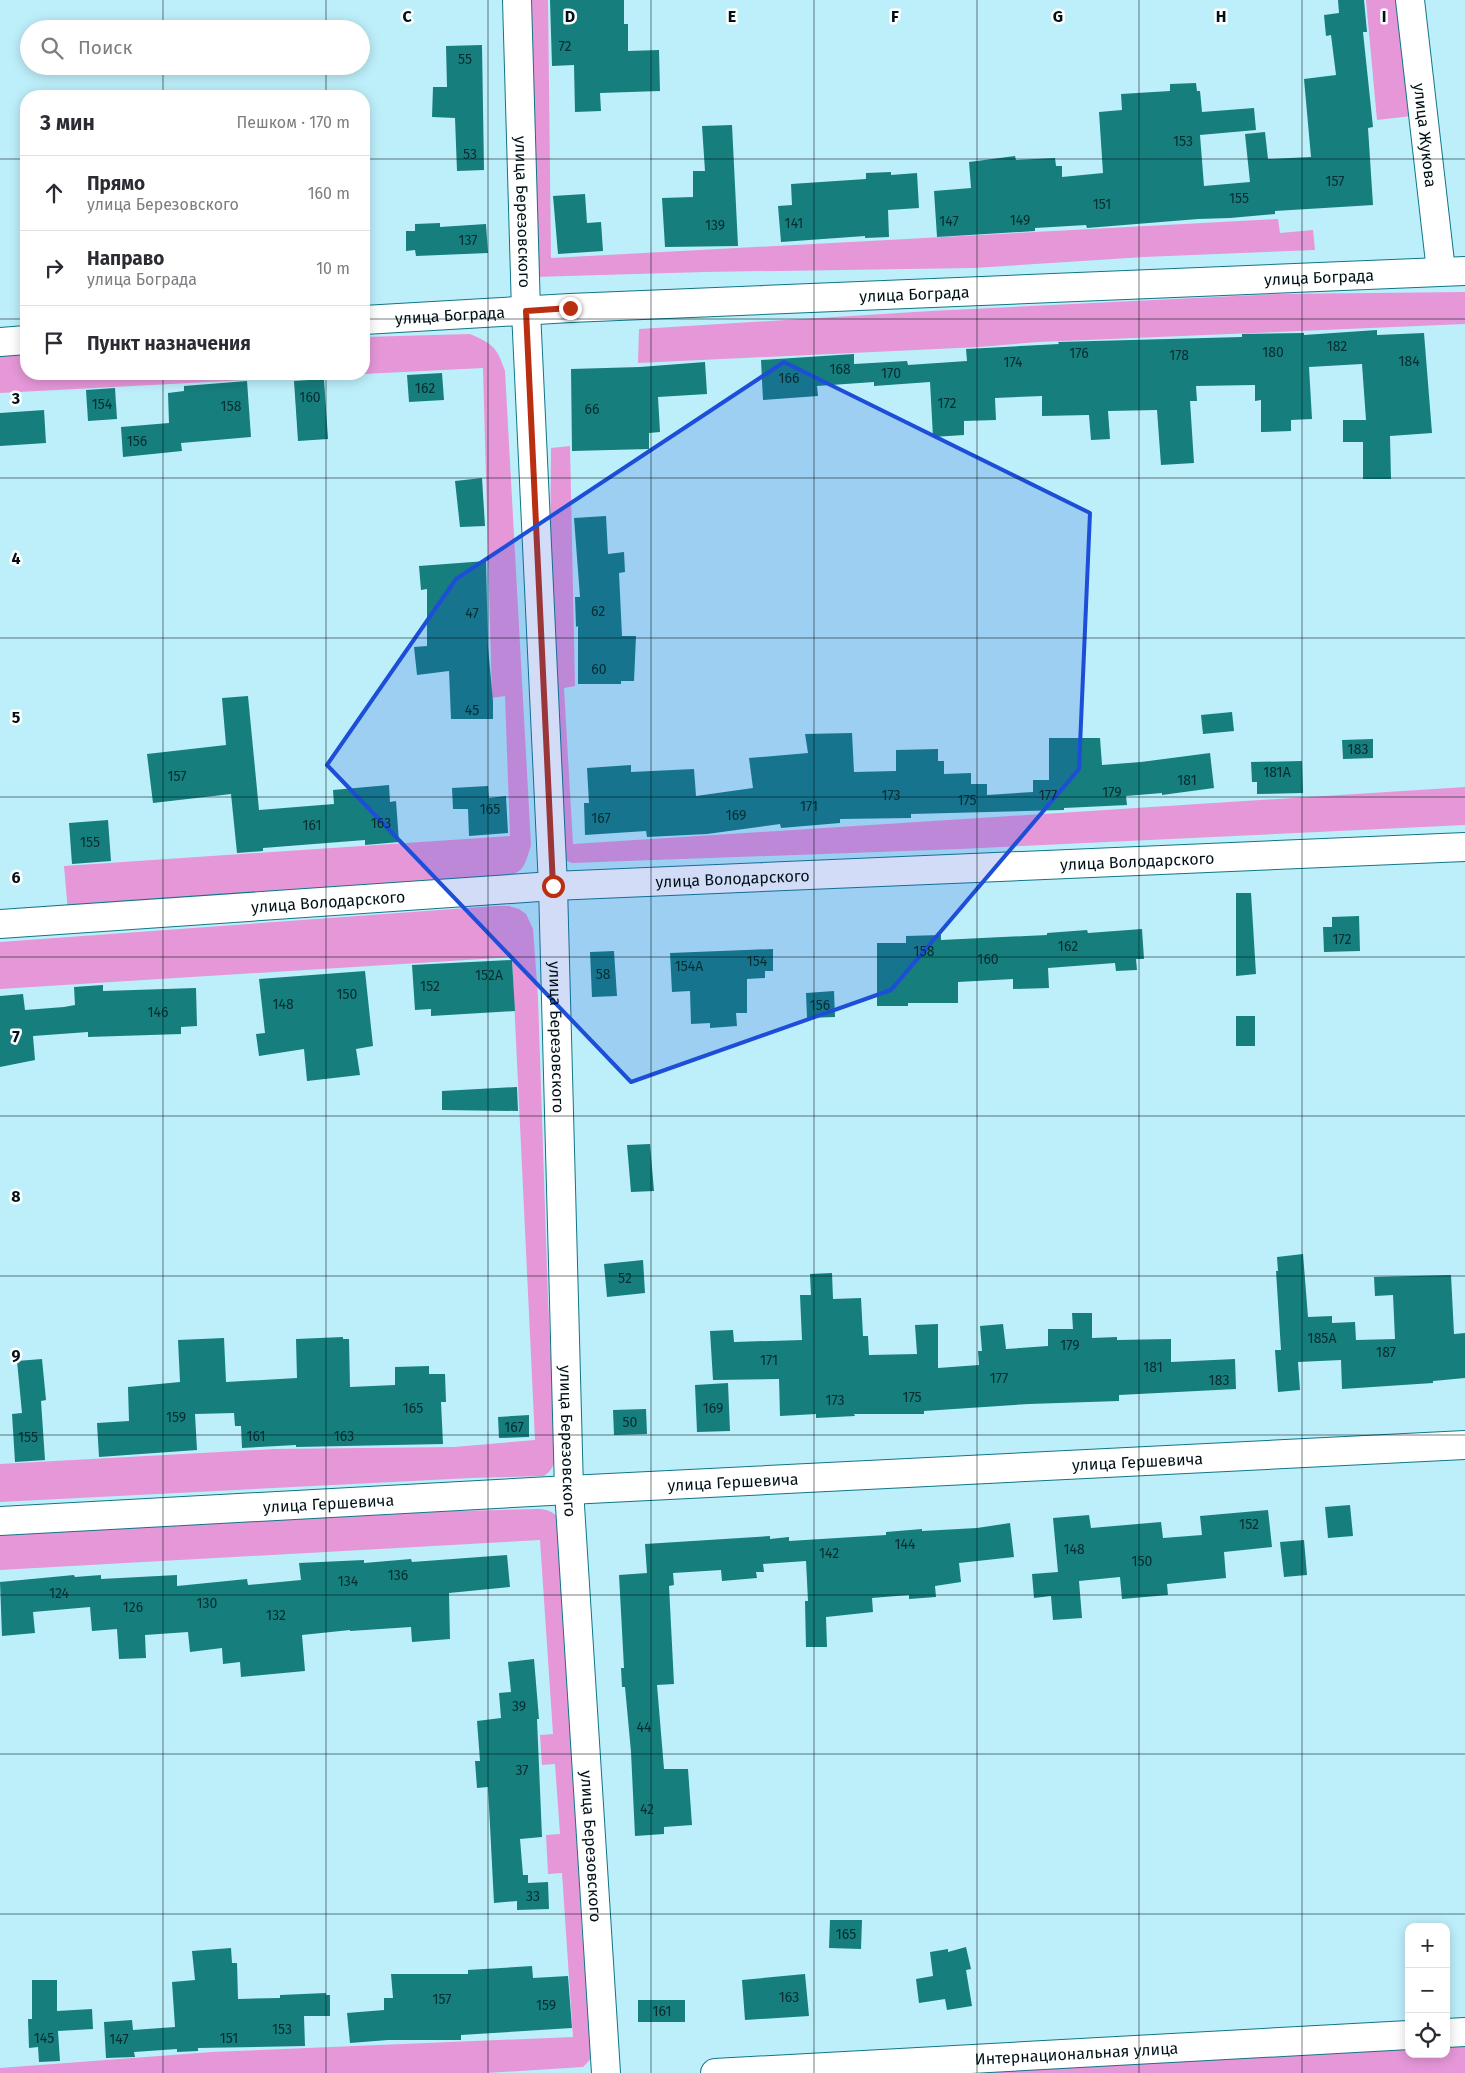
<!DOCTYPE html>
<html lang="ru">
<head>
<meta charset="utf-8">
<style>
  :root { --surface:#fff; --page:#f7f7f7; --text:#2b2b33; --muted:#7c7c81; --line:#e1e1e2 }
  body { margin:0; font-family:"Fira Sans",sans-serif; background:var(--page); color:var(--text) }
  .controls { position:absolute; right:15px; bottom:15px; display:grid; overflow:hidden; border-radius:10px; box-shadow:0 2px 12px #0003 }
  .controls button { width:45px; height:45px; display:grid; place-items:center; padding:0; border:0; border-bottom:1px solid var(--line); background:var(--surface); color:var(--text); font:25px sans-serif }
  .stop { position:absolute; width:15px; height:15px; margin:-11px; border:4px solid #ba2f12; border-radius:50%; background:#fff }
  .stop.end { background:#ba2f12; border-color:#fff; box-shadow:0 1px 5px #0008 }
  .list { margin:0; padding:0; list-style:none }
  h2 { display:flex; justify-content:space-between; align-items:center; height:65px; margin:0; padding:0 20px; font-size:21px }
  h2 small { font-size:16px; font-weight:400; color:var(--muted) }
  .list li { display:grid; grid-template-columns:32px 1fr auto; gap:15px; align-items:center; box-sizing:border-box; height:75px; padding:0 20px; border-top:1px solid var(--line) }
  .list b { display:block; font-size:19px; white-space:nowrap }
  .list p { margin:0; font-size:16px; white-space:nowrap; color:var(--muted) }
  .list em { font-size:16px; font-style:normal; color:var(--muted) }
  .icon { flex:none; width:28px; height:28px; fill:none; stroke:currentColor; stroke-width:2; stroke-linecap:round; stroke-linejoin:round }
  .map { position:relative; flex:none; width:1465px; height:2073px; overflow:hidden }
  .search { position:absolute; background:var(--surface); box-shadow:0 2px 12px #0003; left:20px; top:20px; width:350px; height:55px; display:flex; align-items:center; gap:12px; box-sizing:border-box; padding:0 18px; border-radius:28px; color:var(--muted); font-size:19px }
  .panel { position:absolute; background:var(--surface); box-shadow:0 2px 12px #0003; left:20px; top:90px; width:350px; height:290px; border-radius:20px }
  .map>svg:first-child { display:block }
</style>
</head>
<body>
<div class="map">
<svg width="1465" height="2073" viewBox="0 0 1465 2073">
  <rect width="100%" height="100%" fill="#bdeffa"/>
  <g fill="#e597d8">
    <polygon points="528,0 548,0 551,258 1278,219 1280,233 1313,230 1315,250 1144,257 974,268 704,272 534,277"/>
    <polygon points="1366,0 1397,0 1412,116 1377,120"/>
    <polygon points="1465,292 1465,324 1038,342 979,347 638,363 639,329 931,311 1277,294"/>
    <path d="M 470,334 C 493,344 497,347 505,371 L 531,845 C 524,868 525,870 503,879 L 68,912 L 64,866 L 510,836 L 505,696 L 492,698 L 483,368 L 364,374 L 364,337 Z"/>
    <polygon points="26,354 26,374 362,374 0,393 0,355"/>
    <polygon points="570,446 575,686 564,688 573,844 1465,787 1465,825 960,849 572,863 562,859 549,687 551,448"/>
    <path d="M 495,906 L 509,906 L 519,909 L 526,914 L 533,929 L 538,997 L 548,1299 L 556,1454 C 554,1464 553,1470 544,1476 L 471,1478 L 0,1502 L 0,1464 L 275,1449 L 454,1447 L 535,1440 L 512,957 L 0,989 L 0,942 Z"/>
    <path d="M 536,1509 C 547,1509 553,1511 560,1520 L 582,1933 L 594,2042 C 593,2054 592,2059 583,2067 L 486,2073 L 0,2073 L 0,2068 L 212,2052 L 573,2037 L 562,1873 L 548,1874 L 546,1835 L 560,1834 L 555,1764 L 542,1765 L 540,1735 L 553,1734 L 540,1540 L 0,1570 L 0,1535 L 455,1511 Z"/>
    <polygon points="1465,2035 1465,2073 986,2073 1409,2039 1409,2054 1446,2054 1446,2036"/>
  </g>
  <g fill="#167e7d">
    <polygon points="550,0 624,0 624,24 628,24 628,51 659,50 660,91 600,93 601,111 575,112 574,65 552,66"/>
    <polygon points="1338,0 1364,0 1367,32 1363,32 1373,127 1368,128 1373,205 1275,211 1275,214 1230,218 1198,219 1087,228 1086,225 1035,228 1035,231 937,237 934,191 971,188 969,162 1015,156 1016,160 1055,158 1056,166 1062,166 1062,177 1103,173 1099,112 1122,110 1121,94 1170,91 1170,84 1196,83 1197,91 1200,91 1202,112 1254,108 1256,130 1200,135 1204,186 1250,182 1245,134 1265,132 1268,159 1311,157 1304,79 1336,75 1331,35 1326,36 1324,15 1339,13"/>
    <polygon points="482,45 484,170 457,171 455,118 432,117 433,87 447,87 446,46"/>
    <polygon points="732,125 738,246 665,247 662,198 693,197 693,171 705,171 702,126"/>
    <polygon points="891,172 891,175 917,173 919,208 888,210 889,237 865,238 865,236 781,242 778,206 792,205 791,184 866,179 866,173"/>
    <polygon points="585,194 587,223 601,222 603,251 558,254 553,196"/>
    <polygon points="440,223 440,227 486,224 488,253 416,256 415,250 406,251 406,231 415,231 415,224"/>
    <polygon points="1377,330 1377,335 1424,333 1432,433 1390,436 1391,479 1363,479 1363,442 1343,442 1343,420 1366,420 1362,364 1309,367 1312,419 1291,420 1291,431 1261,432 1261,400 1255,401 1255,385 1196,386 1197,401 1190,401 1194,463 1161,465 1157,410 1108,411 1110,439 1091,440 1089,415 1042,416 1042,396 995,398 996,420 964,421 964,435 933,437 930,382 874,386 874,382 817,386 818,396 763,400 761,360 854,354 854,364 907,361 908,365 967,361 966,349 1059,344 1058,342 1242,337 1242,334 1304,333 1304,335"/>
    <polygon points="705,362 707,394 658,397 660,432 649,433 649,449 572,451 571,369 640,367"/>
    <polygon points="442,373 444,400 409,402 407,375"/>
    <polygon points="324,379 328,439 298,441 294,381"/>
    <polygon points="247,381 251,437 181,443 182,451 123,457 121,427 169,423 168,393 184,391 184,386"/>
    <polygon points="115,388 117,419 88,421 86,390"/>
    <polygon points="44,410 46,443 0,446 0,413"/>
    <polygon points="482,478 485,526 460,527 455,481"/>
    <polygon points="606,516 608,554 624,552 625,572 619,573 622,636 636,636 634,681 621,681 621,684 578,684 578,626 576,627 575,597 580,597 574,518"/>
    <polygon points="486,561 488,646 493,702 493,719 451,719 449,671 417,675 414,647 427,646 427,589 421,590 419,566"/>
    <polygon points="248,696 259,810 334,804 333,790 389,785 390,802 396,801 399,842 365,845 365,840 263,848 263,851 237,853 231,794 153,803 147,754 226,745 222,698"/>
    <polygon points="1232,712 1234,731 1203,734 1201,715"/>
    <polygon points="852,733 854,772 896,771 896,750 938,749 938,761 944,761 944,774 971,773 971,784 987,784 987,795 1033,792 1033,780 1049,780 1049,738 1100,738 1102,765 1141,762 1210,753 1214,788 1162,795 1162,793 1126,796 1127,805 1064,808 1064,810 911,814 911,818 840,819 840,823 781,828 780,824 707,834 647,837 646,831 585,835 584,803 589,803 587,768 631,765 631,772 694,769 696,796 753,788 749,758 808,753 805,734"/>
    <polygon points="1373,739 1373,758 1343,759 1342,740"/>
    <polygon points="1302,761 1303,793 1257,794 1257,782 1252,782 1251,762"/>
    <polygon points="488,786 489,798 506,796 508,833 469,836 468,809 453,809 452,788"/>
    <polygon points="108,820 111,861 72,864 69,823"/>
    <polygon points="1236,893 1251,893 1256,974 1236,976"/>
    <polygon points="1359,916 1360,951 1324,952 1323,927 1332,927 1332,917"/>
    <polygon points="1142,929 1144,959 1136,959 1137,970 1116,971 1115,963 1048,968 1049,988 1013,989 1013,979 958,982 958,1003 908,1003 908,1006 877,1006 877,943 906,943 906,936 941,935 941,940 1047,935 1047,933 1087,930 1088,933"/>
    <polygon points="773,949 773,971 765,971 765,978 747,979 747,1013 736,1013 737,1026 710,1028 710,1023 691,1024 690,991 672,992 670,953"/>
    <polygon points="614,951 617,996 592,997 590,952"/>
    <polygon points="512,960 515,1011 431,1016 431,1009 415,1010 412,965"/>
    <polygon points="365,971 373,1046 356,1049 360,1075 307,1081 304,1049 259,1056 256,1034 265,1033 259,979"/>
    <polygon points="103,985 103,991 196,988 197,1026 181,1027 181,1034 88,1037 88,1032 33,1036 35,1060 0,1067 0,996 23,994 25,1010 64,1007 75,1005 74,987"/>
    <polygon points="834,991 835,1017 807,1018 806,993"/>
    <rect x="1236" y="1016" width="19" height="30"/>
    <polygon points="517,1087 518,1111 442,1110 442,1091"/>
    <polygon points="650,1144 654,1191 631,1192 627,1145"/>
    <polygon points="1303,1254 1308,1317 1332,1316 1332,1323 1355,1322 1356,1340 1395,1339 1393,1295 1375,1296 1374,1277 1451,1275 1454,1334 1465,1333 1465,1378 1433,1381 1433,1383 1342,1389 1341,1360 1298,1362 1300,1390 1278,1392 1275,1350 1281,1350 1276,1271 1278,1271 1277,1257"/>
    <polygon points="643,1260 645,1293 607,1297 604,1264"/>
    <polygon points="832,1273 833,1299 861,1298 863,1336 868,1336 869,1355 917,1354 915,1325 938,1324 938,1368 979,1365 978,1351 982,1351 980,1326 1003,1324 1006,1349 1048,1346 1048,1329 1073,1329 1072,1313 1092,1313 1092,1338 1117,1337 1117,1340 1171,1339 1171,1362 1235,1359 1236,1389 1119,1395 1119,1401 1029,1404 924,1411 924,1414 854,1414 855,1416 816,1418 816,1414 780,1416 779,1379 713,1380 710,1331 733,1330 734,1342 802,1340 800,1295 811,1295 810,1274"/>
    <polygon points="343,1337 343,1339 349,1339 350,1387 395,1385 395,1367 429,1366 429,1374 445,1374 446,1402 441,1402 443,1444 296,1447 296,1445 242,1448 241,1426 235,1426 234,1413 195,1414 197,1450 99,1457 97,1423 129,1421 128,1387 180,1382 178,1340 224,1338 226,1382 297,1378 296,1339"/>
    <polygon points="42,1359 46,1400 41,1401 45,1460 15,1462 12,1414 22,1413 17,1361"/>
    <polygon points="728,1383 730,1431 697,1432 695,1385"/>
    <polygon points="646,1409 647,1434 614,1435 613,1410"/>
    <polygon points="529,1415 529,1437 499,1438 498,1417"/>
    <polygon points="1350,1505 1353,1536 1328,1538 1325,1507"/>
    <polygon points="1268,1510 1272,1547 1224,1552 1226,1578 1167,1584 1168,1595 1122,1599 1120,1577 1079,1581 1082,1618 1053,1620 1051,1596 1034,1598 1032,1574 1058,1572 1053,1518 1089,1515 1091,1528 1161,1522 1163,1538 1202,1535 1200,1516"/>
    <polygon points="1010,1523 1014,1557 959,1563 961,1582 935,1586 936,1597 909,1599 909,1595 872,1598 873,1612 826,1617 827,1647 806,1647 805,1601 808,1601 806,1561 763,1564 764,1572 756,1572 757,1578 722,1581 721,1570 673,1573 674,1585 669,1586 674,1684 657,1685 664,1769 688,1769 692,1825 664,1827 664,1834 635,1836 631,1752 625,1687 622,1687 621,1668 624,1668 619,1575 647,1573 645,1544 770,1536 770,1539 789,1537 789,1541 886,1535 886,1532 922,1529 922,1531 977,1528"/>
    <polygon points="1304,1540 1307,1575 1284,1577 1280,1542"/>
    <polygon points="507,1555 510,1587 449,1593 450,1639 412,1642 411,1627 350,1631 350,1630 302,1635 305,1671 241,1677 240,1662 223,1664 222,1648 190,1652 188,1632 145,1635 146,1658 119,1659 117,1629 92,1631 90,1607 33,1612 35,1633 2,1636 0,1582 74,1575 75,1577 101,1575 101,1579 177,1575 177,1586 247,1579 248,1585 301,1580 299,1563 364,1560 364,1563 411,1559 412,1562"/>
    <polygon points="534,1659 539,1719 537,1719 542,1837 520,1839 523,1875 528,1875 528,1883 548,1882 549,1909 517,1910 517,1901 494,1903 488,1787 477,1788 475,1761 480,1761 477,1721 501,1718 499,1693 511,1692 508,1662"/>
    <polygon points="830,1920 862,1920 861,1949 829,1948"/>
    <polygon points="966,1947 971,1969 966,1970 972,2006 947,2010 945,1999 919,2003 916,1979 933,1976 930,1952 948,1949 948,1952"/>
    <polygon points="231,1948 232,1963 237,1963 238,1999 280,1998 280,1995 326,1993 326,1995 330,1995 330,2016 304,2016 305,2046 198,2048 198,2051 177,2052 177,2049 134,2052 135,2057 106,2058 104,2022 132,2020 133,2030 175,2027 172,1982 195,1980 192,1951"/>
    <polygon points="532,1966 533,1978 568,1976 572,2028 461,2035 461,2040 388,2040 350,2043 347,2013 384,2010 384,1998 393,1998 391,1974 468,1974 468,1970"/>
    <polygon points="805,1974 809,2016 745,2020 742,1980"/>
    <polygon points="32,1980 57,1980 57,2011 92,2009 93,2029 58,2031 60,2061 39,2062 38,2047 29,2048 28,2019 32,2019"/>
    <rect x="638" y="2000" width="47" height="22"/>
  </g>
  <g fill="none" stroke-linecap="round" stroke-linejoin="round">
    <g stroke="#107687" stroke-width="30">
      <g id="minor">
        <path id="s1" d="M 517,0 L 526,311 L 553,886 L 569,1490 L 606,2073"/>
        <path id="s2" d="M 1410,0 L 1441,271"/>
        <path id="s3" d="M 364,320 L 570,308 L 1465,271"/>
        <polyline points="0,342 26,340"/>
        <path id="s4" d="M 0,924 L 553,886 L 1465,847"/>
        <path id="s5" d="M 0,1521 L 569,1490 L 1465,1445"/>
        <polyline points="1446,2033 1465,2032"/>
        <path id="s6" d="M 715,2073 L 1409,2035"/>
      </g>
    </g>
    <use href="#minor" stroke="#fff" stroke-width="28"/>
  </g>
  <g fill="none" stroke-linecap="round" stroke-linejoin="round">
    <polyline stroke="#ba2f12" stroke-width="6" points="553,886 526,311 570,308"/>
  </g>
  <path fill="#1d4ed8" fill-opacity="0.2" stroke="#1d4ed8" stroke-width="4" stroke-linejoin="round" d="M 784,362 L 1090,513 L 1079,769 L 891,990 L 631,1082 L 327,765 L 456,579 Z"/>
  <path fill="none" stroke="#001218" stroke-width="1" stroke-opacity="0.55" d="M 163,0 L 163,29M 326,0 L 326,29M 488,0 L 488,2073M 651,0 L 651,2073M 814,0 L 814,2073M 977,0 L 977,2073M 1139,0 L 1139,2073M 1302,0 L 1302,2073M 163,66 L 163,96M 326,66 L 326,96M 0,159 L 26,159M 364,159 L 1465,159M 0,319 L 26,319M 364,319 L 1465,319M 163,374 L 163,2073M 326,374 L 326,2073M 0,478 L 1465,478M 0,638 L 1465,638M 0,797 L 1465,797M 0,957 L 1465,957M 0,1116 L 1465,1116M 0,1276 L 1465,1276M 0,1435 L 1465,1435M 0,1595 L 1465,1595M 0,1754 L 1465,1754M 0,1914 L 1465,1914"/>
  <g text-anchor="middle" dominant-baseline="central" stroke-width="5" stroke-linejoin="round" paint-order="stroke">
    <g font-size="14" fill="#062d31">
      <text x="565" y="46">72</text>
      <text x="465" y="59">55</text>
      <text x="1183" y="141">153</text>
      <text x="470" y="154">53</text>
      <text x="1335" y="181">157</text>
      <text x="1239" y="198">155</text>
      <text x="1102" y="204">151</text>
      <text x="1020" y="220">149</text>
      <text x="949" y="221">147</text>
      <text x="794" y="223">141</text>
      <text x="715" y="225">139</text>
      <text x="468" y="240">137</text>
      <text x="1337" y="346">182</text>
      <text x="1273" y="352">180</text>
      <text x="1079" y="353">176</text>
      <text x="1179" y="355">178</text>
      <text x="1409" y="361">184</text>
      <text x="1013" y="362">174</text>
      <text x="840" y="369">168</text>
      <text x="891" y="373">170</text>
      <text x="789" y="378">166</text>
      <text x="425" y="388">162</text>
      <text x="310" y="397">160</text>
      <text x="947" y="403">172</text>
      <text x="102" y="404">154</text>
      <text x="231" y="406">158</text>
      <text x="592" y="409">66</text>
      <text x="137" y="441">156</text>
      <text x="598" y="611">62</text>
      <text x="472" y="613">47</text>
      <text x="599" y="669">60</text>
      <text x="472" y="710">45</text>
      <text x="1358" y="749">183</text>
      <text x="1277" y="772">181А</text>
      <text x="177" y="776">157</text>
      <text x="1187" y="780">181</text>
      <text x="1112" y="792">179</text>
      <text x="891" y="795">173</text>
      <text x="1048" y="795">177</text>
      <text x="967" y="800">175</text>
      <text x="809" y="806">171</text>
      <text x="490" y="809">165</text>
      <text x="736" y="815">169</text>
      <text x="601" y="818">167</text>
      <text x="381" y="823">163</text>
      <text x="312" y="825">161</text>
      <text x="90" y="842">155</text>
      <text x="1342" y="939">172</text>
      <text x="1068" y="946">162</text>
      <text x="924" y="951">158</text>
      <text x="988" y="959">160</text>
      <text x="757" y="961">154</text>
      <text x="689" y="966">154А</text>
      <text x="603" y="974">58</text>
      <text x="489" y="975">152А</text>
      <text x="430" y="986">152</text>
      <text x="347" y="994">150</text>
      <text x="283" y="1004">148</text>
      <text x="820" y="1005">156</text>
      <text x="158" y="1012">146</text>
      <text x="625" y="1278">52</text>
      <text x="1322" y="1338">185А</text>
      <text x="1070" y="1345">179</text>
      <text x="1386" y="1352">187</text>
      <text x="769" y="1360">171</text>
      <text x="1153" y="1367">181</text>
      <text x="999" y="1378">177</text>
      <text x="1219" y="1380">183</text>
      <text x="912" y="1397">175</text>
      <text x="835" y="1400">173</text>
      <text x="413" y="1408">165</text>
      <text x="713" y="1408">169</text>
      <text x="176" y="1417">159</text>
      <text x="630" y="1422">50</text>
      <text x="514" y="1427">167</text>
      <text x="256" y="1436">161</text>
      <text x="344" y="1436">163</text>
      <text x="28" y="1437">155</text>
      <text x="1249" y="1524">152</text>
      <text x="905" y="1544">144</text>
      <text x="1074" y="1549">148</text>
      <text x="829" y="1553">142</text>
      <text x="1142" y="1561">150</text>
      <text x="398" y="1575">136</text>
      <text x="348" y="1581">134</text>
      <text x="59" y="1593">124</text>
      <text x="207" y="1603">130</text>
      <text x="133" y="1607">126</text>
      <text x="276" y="1615">132</text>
      <text x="519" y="1706">39</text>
      <text x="644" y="1727">44</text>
      <text x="522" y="1770">37</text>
      <text x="647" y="1809">42</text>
      <text x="533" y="1896">33</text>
      <text x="846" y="1934">165</text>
      <text x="789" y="1997">163</text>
      <text x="442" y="1999">157</text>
      <text x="546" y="2005">159</text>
      <text x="662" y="2011">161</text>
      <text x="282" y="2029">153</text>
      <text x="44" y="2038">145</text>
      <text x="229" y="2038">151</text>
      <text x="119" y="2039">147</text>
    </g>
    <g font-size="16" fill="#001218" stroke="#fff">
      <text stroke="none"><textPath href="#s2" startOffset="136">улица Жукова</textPath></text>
      <text stroke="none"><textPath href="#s1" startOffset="212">улица Березовского</textPath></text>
      <text stroke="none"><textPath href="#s3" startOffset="956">улица Бограда</textPath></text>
      <text stroke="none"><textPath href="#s3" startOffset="551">улица Бограда</textPath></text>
      <text stroke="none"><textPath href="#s3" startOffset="86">улица Бограда</textPath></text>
      <text stroke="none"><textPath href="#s4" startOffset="1139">улица Володарского</textPath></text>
      <text stroke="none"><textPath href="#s4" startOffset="734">улица Володарского</textPath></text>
      <text stroke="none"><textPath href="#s4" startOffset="329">улица Володарского</textPath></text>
      <text stroke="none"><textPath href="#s1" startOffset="1038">улица Березовского</textPath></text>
      <text stroke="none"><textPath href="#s1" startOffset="1442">улица Березовского</textPath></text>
      <text stroke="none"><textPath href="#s5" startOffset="1139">улица Гершевича</textPath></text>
      <text stroke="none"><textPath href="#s5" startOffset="734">улица Гершевича</textPath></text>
      <text stroke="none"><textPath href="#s5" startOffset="329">улица Гершевича</textPath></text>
      <text stroke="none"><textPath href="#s1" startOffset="1848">улица Березовского</textPath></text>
      <text stroke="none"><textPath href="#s6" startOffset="362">Интернациональная улица</textPath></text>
    </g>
  </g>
  <g font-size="16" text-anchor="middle" font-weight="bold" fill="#001218" stroke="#fff" stroke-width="5" stroke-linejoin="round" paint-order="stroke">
    <text x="407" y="22">C</text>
    <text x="570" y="22">D</text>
    <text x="732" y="22">E</text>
    <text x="895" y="22">F</text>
    <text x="1058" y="22">G</text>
    <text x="1221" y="22">H</text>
    <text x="1384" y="22">I</text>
    <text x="16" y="404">3</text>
    <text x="16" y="564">4</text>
    <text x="16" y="723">5</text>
    <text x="16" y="883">6</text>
    <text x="16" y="1042">7</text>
    <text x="16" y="1202">8</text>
    <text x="16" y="1361">9</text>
  </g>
</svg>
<div class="controls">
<button>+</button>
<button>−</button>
<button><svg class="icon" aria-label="locate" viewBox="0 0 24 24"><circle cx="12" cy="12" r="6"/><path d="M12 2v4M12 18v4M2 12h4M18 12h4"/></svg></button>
</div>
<div class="stop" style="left:553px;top:886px"></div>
<div class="stop end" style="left:570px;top:308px"></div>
<div class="search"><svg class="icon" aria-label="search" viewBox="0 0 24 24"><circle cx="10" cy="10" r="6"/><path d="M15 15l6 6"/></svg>Поиск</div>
<section class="panel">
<h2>3 мин<small>Пешком · 170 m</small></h2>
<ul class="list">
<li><svg class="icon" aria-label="ahead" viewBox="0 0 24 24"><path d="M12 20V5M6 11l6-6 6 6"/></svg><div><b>Прямо</b><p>улица Березовского</p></div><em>160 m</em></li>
<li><svg class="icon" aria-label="right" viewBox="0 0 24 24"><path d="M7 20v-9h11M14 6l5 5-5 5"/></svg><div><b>Направо</b><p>улица Бограда</p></div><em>10 m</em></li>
<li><svg class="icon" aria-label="arrive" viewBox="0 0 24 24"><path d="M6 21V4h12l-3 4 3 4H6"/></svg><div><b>Пункт назначения</b></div></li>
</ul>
</section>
</div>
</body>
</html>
